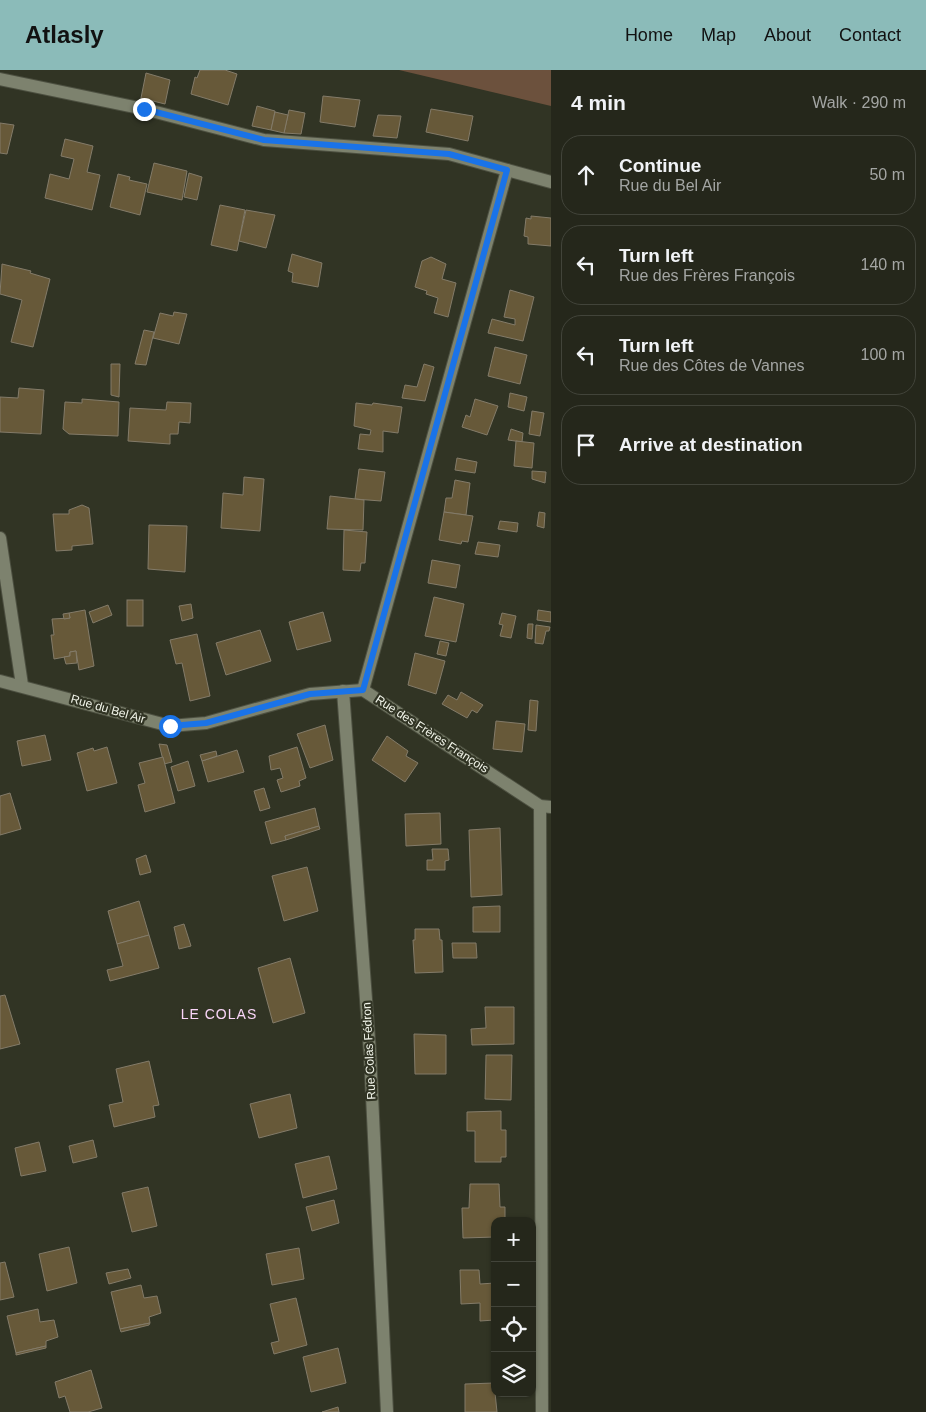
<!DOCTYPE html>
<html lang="en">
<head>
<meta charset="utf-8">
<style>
  :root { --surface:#25271b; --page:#313328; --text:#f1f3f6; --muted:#a3a5a3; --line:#42443a; --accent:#8bbbb9 }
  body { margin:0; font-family:Helvetica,sans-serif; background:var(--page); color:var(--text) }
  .controls { position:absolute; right:15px; bottom:15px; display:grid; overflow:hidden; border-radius:10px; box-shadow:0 1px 4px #0004 }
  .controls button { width:45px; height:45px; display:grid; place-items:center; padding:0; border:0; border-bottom:1px solid var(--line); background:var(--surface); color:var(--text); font:25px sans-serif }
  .stop { position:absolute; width:15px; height:15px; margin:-11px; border:4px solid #1a73e8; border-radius:50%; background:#fff }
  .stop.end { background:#1a73e8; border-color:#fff; box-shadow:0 1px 5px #0008 }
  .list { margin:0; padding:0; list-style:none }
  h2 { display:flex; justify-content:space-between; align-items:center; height:65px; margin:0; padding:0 20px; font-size:21px }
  h2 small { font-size:16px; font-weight:400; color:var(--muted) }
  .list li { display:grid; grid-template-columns:32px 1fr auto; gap:15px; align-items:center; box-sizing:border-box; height:80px; margin:0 10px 10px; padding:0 10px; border:1px solid var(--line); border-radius:20px }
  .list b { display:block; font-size:19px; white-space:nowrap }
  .list p { margin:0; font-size:16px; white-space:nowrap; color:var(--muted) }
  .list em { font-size:16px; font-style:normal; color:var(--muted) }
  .icon { flex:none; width:28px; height:28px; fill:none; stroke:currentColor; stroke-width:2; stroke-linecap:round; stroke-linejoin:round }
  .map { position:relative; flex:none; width:551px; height:1342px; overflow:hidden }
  header { display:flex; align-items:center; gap:30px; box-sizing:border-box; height:70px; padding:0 25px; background:var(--accent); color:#111 }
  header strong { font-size:24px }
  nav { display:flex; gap:28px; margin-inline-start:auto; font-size:18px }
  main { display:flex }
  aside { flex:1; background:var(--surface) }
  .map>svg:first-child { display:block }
</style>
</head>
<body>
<header>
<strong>Atlasly</strong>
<nav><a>Home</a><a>Map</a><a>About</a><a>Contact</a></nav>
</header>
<main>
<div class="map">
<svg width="551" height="1342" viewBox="0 0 551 1342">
  <rect width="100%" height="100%" fill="#313424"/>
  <polygon fill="#6c513d" points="399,0 551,0 551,36"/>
  <g fill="#675939" stroke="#837b69">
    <polygon points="200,0 225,0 237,4 228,35 191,24 195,7 197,8"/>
    <polygon points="146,3 170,10 165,34 141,28"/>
    <polygon points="323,26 360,30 355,57 320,52"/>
    <polygon points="257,36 275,41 271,60 252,56"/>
    <polygon points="431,39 473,46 468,71 426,62"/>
    <polygon points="289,40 305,43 301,64 284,63"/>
    <polygon points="275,42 288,45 284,63 271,60"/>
    <polygon points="378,45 401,46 397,68 373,66"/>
    <polygon points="0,53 14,55 7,84 0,83"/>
    <polygon points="65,69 93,76 87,102 100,105 92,140 45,128 50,104 69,109 74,89 61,86"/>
    <polygon points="154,93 187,101 182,130 147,122"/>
    <polygon points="189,103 202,107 197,130 184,127"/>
    <polygon points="118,104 130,107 129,110 147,114 140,145 110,137"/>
    <polygon points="220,135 245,140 237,181 211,175"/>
    <polygon points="246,140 275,145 266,178 239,171"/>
    <polygon points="531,146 551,148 551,176 528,174 528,167 524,166 526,148 531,149"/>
    <polygon points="292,184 322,193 318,217 292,212 293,203 288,201"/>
    <polygon points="431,187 446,194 442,209 456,213 448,247 434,243 438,228 426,224 427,221 415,217 422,191"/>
    <polygon points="2,194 31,201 30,203 50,209 33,277 11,272 22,230 0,224"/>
    <polygon points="510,220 534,227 523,271 488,263 492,249 515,255 515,249 504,247"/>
    <polygon points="174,242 187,244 179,274 153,268 160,243 173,246"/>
    <polygon points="144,260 154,262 146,295 135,294"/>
    <polygon points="495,277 527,285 520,314 488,306"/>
    <polygon points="111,294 120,294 119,327 111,325"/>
    <polygon points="424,294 434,297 425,331 402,328 405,315 417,317"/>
    <polygon points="19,318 44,320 41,364 0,362 0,327 18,328"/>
    <polygon points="510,323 527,327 524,341 508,337"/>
    <polygon points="82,329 119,332 118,366 69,364 63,359 65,332 82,333"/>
    <polygon points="475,329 498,336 487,365 462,357 466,345 470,347"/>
    <polygon points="167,332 191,333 190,353 179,352 178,364 170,364 170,374 128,371 130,338 166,340"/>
    <polygon points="356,333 372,335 373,333 402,337 398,363 383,361 383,382 358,379 360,364 370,365 371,360 354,356"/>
    <polygon points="532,341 544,343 540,366 529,364"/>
    <polygon points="511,359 523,363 522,372 508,370"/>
    <polygon points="516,371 534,373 532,398 514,396"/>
    <polygon points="457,388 477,392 475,403 455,400"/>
    <polygon points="359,399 385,402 381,431 355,429"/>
    <polygon points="532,401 546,402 545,413 532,409"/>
    <polygon points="244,407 264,409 260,461 221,458 223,423 243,425"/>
    <polygon points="455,410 470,413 466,445 444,442 446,428 452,428"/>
    <polygon points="330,426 364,430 363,460 327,459"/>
    <polygon points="82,435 89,438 93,474 72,476 72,480 56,481 53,444 69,444 69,440"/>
    <polygon points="444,442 473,446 468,472 462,471 461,474 439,470"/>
    <polygon points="539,442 545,443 544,458 537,456"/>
    <polygon points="500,451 518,453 517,462 498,459"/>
    <polygon points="149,455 187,456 185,502 148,499"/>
    <polygon points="344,460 367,462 365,493 361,493 360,501 343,500"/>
    <polygon points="478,472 500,475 498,487 475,484"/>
    <polygon points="432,490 460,495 456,518 428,513"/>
    <polygon points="434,527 464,534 456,572 425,566"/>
    <rect x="127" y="530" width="16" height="26"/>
    <polygon points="191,534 193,548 182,551 179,536"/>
    <polygon points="108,535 112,545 93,553 89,542"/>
    <polygon points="85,540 94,596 79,600 76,581 70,582 70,586 54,589 51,565 54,565 52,549 70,548 69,543"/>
    <polygon points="538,540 551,542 551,552 537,550"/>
    <polygon points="323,542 331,571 297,580 289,552"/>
    <polygon points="69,543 70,548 64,549 63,544"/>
    <polygon points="502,543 516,546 511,568 500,566 503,555 499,554"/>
    <polygon points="528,554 533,554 532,569 527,568"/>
    <polygon points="536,555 550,557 549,561 546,561 543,574 535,573"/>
    <polygon points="260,560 271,591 226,605 216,573"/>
    <polygon points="197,564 210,626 190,631 182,593 176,594 170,570"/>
    <polygon points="440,571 449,573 446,586 437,584"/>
    <polygon points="76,581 77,593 66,594 64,587 70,586 70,582"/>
    <polygon points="415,583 445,591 436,624 408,615"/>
    <polygon points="461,622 483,635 477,643 472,640 467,648 442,634 448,625 457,630"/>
    <polygon points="530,630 538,631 536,661 528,660"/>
    <polygon points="496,651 525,654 522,682 493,679"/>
    <polygon points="325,655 333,690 310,698 297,664"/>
    <polygon points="45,665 51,690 22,696 17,671"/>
    <polygon points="387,666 408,681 406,686 418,693 405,712 372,690"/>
    <polygon points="159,674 167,675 172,692 164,694"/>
    <polygon points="107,677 117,713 87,721 77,683 93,678 94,681"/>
    <polygon points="297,677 306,708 299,711 300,716 281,722 277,710 283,708 280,698 271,700 269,686"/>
    <polygon points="237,680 244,702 208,712 202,691"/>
    <polygon points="216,681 217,686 202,691 200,685"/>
    <polygon points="163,687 175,733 145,742 138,715 145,713 139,693"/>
    <polygon points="188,691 195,716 178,721 171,697"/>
    <polygon points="264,718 270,738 260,741 254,721"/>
    <polygon points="10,723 21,759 0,765 0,726"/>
    <polygon points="315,738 319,756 285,766 286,770 271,774 265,752"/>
    <polygon points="440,743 441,774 406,776 405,744"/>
    <polygon points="319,756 320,759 286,770 285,766"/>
    <polygon points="500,758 502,825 471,827 469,760"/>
    <polygon points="432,779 448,779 449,790 445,791 445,800 427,800 427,790 433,790"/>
    <polygon points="146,785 151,802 140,805 136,789"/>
    <polygon points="307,797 318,841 284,851 272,806"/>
    <polygon points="139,831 149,865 117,874 108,841"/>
    <polygon points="500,836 500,862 473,862 473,837"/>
    <polygon points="184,854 191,876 179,879 174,857"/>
    <polygon points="415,859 439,859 440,870 442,870 443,902 415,903 413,870 415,870"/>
    <polygon points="149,865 159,898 110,911 107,900 123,896 117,874"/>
    <polygon points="452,873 476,873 477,888 453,888"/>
    <polygon points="290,888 305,943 273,953 258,898"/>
    <polygon points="5,925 20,974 0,979 0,926"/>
    <polygon points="485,937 514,937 514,974 472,975 471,959 486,958"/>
    <polygon points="414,964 446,965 446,1004 415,1004"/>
    <polygon points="486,985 512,985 511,1030 485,1029"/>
    <polygon points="149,991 159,1035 153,1036 155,1047 114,1057 109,1035 123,1032 116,999"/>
    <polygon points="290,1024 297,1058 259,1068 250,1034"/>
    <polygon points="501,1041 501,1060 506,1060 506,1087 501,1087 501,1092 475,1092 475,1061 467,1061 467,1042"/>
    <polygon points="93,1070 97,1087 73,1093 69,1076"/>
    <polygon points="39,1072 46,1101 21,1106 15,1078"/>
    <polygon points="329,1086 337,1119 303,1128 295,1094"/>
    <polygon points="470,1114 499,1114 500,1137 505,1137 505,1151 495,1151 495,1167 463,1168 462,1138 469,1138"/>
    <polygon points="148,1117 157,1156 132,1162 122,1123"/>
    <polygon points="334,1130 339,1153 312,1161 306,1137"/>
    <polygon points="69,1177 77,1213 47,1221 39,1184"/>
    <polygon points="299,1178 304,1209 272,1215 266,1184"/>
    <polygon points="5,1192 14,1227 0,1230 0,1193"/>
    <polygon points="128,1199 131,1208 109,1214 106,1203"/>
    <polygon points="460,1200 479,1200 480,1214 495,1213 495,1250 480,1251 480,1233 461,1234"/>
    <polygon points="141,1215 144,1228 157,1226 161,1243 149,1247 150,1253 120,1259 111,1222"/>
    <polygon points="296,1228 307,1275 274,1284 271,1273 279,1271 270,1234"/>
    <polygon points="38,1239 40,1252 54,1250 58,1267 46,1271 46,1276 16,1283 7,1246"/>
    <polygon points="150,1253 149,1255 121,1262 120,1259"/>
    <polygon points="46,1276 46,1278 16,1285 16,1283"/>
    <polygon points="338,1278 346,1313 311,1322 303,1287"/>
    <polygon points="91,1300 102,1338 88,1342 70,1342 65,1326 59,1328 55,1312"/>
    <polygon points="494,1313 497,1342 465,1342 465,1314"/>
    <polygon points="338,1337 339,1342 322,1342"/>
  </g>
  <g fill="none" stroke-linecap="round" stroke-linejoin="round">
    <g stroke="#4d5041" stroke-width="14">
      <polyline id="service" points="0,468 22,615"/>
    </g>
    <g stroke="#4d5041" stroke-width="14">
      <g id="minor">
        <polyline points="0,9 144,39 264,70 449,84 551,112"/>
        <polyline points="507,100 363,620 540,736 551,737"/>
        <polyline points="0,611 170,656 206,653 310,624 363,620"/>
        <polyline points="343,621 370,983 387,1342"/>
        <polyline points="540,736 542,1342"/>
      </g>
    </g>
    <use href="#service" stroke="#7d826e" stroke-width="12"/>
    <use href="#minor" stroke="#7d826e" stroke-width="12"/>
  </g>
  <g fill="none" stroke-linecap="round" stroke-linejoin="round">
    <polyline stroke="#1a73e8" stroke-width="6" points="144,39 264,70 449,84 507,100 363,620 310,624 206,653 170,656"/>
  </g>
  <g text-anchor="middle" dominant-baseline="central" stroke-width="4.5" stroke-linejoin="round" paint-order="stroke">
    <g font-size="12" fill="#f2f5ea" stroke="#313424">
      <text transform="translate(108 639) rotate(16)">Rue du Bel Air</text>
      <text transform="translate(432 664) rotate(33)">Rue des Frères François</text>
      <text transform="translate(369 981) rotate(-93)">Rue Colas Fédron</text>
    </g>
    <g font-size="14" letter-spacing="1" fill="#f9d5f8" stroke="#313424">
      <text x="219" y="944">LE COLAS</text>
    </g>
  </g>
</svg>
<div class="controls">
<button>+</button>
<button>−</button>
<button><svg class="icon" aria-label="locate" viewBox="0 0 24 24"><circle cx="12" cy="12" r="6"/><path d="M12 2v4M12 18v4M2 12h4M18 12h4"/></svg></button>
<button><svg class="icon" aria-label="layers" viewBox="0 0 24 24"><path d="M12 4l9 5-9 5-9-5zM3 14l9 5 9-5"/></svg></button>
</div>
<div class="stop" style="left:170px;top:656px"></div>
<div class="stop end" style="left:144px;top:39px"></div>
</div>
<aside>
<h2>4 min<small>Walk · 290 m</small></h2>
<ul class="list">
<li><svg class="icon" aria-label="ahead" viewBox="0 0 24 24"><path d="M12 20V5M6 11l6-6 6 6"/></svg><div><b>Continue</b><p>Rue du Bel Air</p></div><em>50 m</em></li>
<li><svg class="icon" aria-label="left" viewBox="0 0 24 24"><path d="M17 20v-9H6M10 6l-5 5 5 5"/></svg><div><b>Turn left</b><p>Rue des Frères François</p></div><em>140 m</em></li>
<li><svg class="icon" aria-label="left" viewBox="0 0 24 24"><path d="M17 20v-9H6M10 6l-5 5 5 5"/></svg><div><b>Turn left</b><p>Rue des Côtes de Vannes</p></div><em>100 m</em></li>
<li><svg class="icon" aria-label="arrive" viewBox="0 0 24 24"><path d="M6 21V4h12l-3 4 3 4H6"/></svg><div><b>Arrive at destination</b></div></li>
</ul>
</aside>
</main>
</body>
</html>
